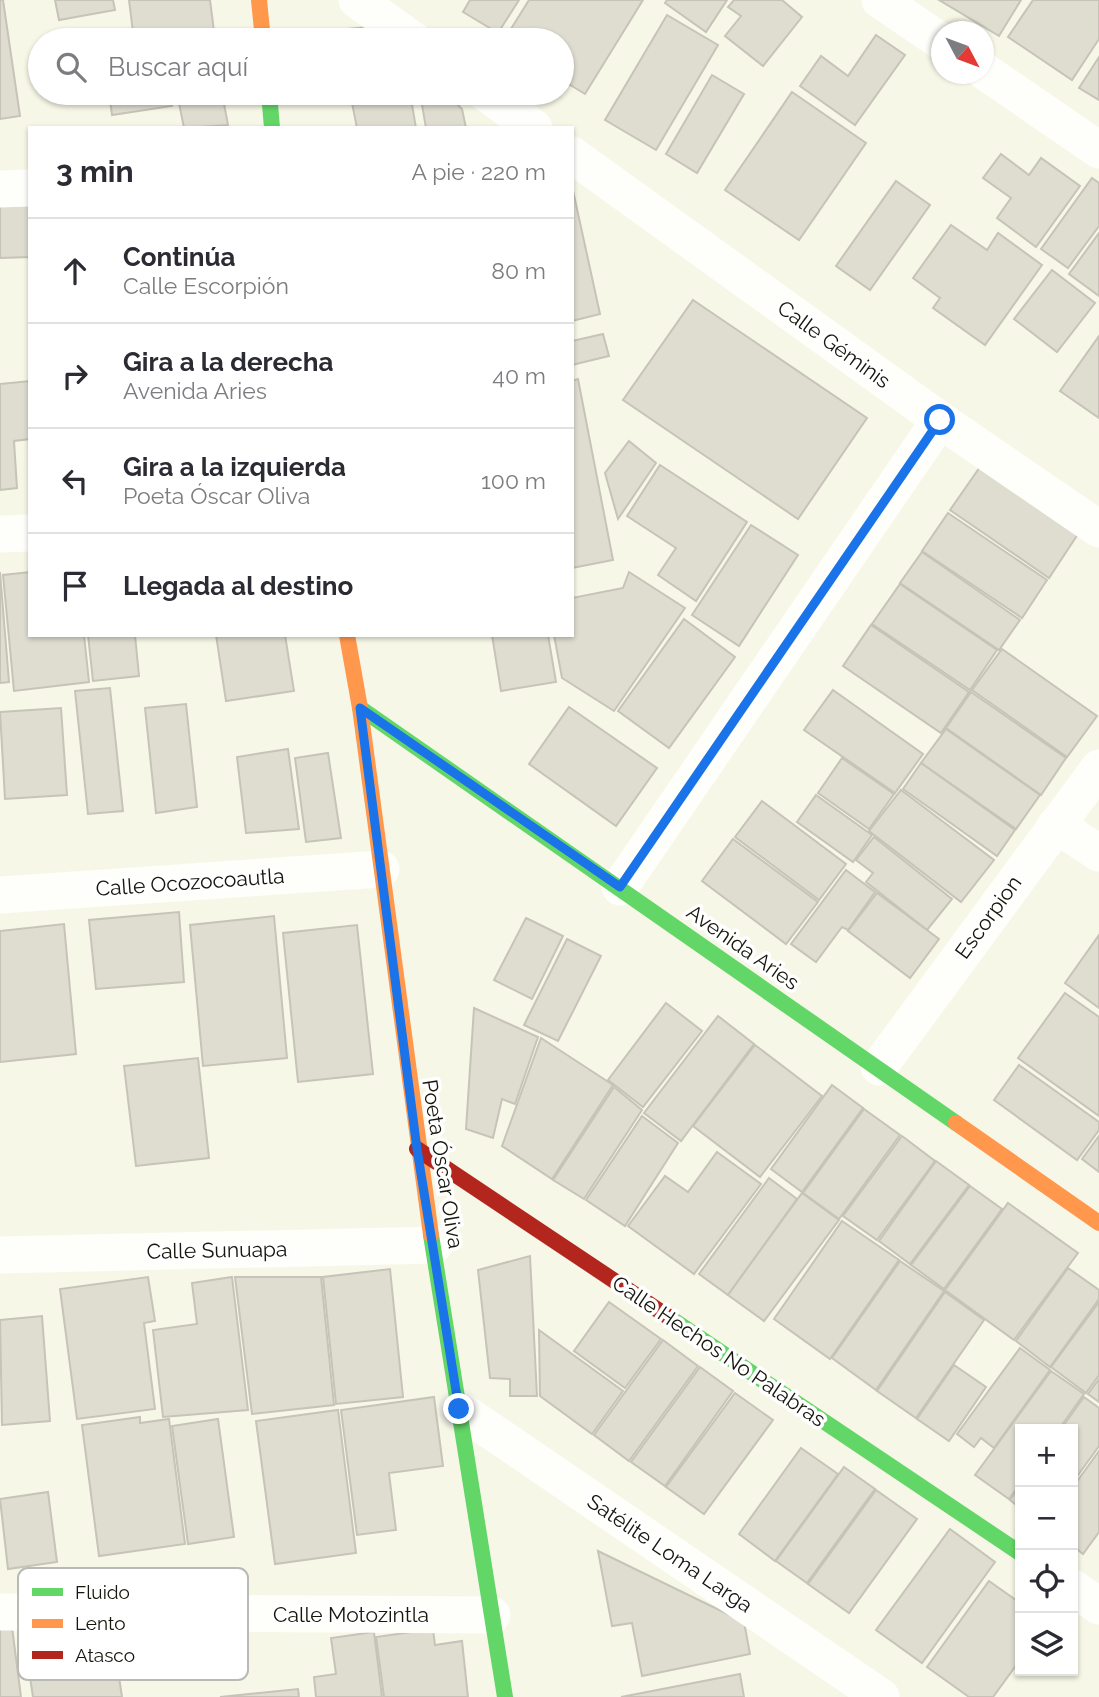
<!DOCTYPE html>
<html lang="es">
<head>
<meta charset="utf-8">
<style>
  :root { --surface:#fff; --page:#f7f7f7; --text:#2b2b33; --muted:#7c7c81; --line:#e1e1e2 }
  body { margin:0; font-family:Raleway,sans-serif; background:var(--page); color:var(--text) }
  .controls { position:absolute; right:21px; bottom:21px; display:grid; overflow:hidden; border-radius:0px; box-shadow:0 2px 5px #0004 }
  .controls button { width:63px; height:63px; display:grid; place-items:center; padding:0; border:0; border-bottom:2px solid var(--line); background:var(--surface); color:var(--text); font:35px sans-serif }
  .compass { position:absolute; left:931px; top:21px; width:63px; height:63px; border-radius:50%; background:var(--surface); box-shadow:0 2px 5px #0004; rotate:131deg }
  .stop { position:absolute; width:21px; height:21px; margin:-16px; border:5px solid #1a73e8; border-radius:50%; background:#fff }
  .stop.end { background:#1a73e8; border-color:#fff; box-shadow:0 2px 7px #0008 }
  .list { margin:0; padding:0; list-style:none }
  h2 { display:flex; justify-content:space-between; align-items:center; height:91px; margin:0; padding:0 28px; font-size:30px }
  h2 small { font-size:23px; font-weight:400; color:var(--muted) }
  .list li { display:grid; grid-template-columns:46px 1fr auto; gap:21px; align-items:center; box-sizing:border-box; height:105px; padding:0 28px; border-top:2px solid var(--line) }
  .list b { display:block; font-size:26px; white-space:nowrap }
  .list p { margin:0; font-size:23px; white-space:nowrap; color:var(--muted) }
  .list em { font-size:23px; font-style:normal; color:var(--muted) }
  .icon { flex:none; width:38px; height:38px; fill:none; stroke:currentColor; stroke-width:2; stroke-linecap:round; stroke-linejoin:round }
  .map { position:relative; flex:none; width:1099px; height:1697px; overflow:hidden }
  .search { position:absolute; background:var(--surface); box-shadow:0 2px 5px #0004; left:28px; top:28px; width:546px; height:77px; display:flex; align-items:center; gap:18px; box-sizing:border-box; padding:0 24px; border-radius:38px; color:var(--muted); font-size:26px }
  .panel { position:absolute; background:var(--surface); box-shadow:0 2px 5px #0004; left:28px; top:126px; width:546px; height:511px; border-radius:0px }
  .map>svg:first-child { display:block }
</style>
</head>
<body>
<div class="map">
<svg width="1099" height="1697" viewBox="0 0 1099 1697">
  <rect width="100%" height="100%" fill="#f7f7e7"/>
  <g fill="#dfdcd0" stroke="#c7c3b8" stroke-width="2">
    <polygon points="0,0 3,0 20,116 0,119"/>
    <polygon points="55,0 113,0 115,10 59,20"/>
    <polygon points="129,0 210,0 215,39 134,40"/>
    <polygon points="470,0 519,0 498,33 463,12"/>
    <polygon points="529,0 643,0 585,94 562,80 562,40 504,40"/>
    <polygon points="667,0 727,0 706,32 665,3"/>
    <polygon points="734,0 782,0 802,17 763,66 725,36 741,16 728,7"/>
    <polygon points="939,0 1021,0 999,36"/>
    <polygon points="1033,0 1099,0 1099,39 1072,80 1008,37"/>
    <polygon points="667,15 718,45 656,150 605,120"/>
    <polygon points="367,27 377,40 340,40 338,30"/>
    <polygon points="876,35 905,55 855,125 800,86 821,56 848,76"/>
    <polygon points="1099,57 1099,100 1079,88"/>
    <polygon points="712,75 744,94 697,173 666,154"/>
    <polygon points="792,92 866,143 799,240 725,190"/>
    <polygon points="109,93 171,93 172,106 112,115"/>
    <polygon points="177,93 222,93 228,125 184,128"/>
    <polygon points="350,93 410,93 416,128 357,128"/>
    <polygon points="420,93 445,93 462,109 466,128 426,128"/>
    <polygon points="1001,154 1029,175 1041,158 1080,186 1036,247 997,218 1011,198 983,178"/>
    <polygon points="1092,178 1099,183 1099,226 1068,268 1041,249"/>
    <polygon points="896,181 930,205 870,290 836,266"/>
    <polygon points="572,186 600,314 572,321"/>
    <polygon points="30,203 30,257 0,258 0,204"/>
    <polygon points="951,225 987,250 998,233 1042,265 985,345 933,308 940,298 913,278"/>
    <polygon points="1099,233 1099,296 1069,274"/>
    <polygon points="1052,270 1095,303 1057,352 1014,319"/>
    <polygon points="693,300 867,418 798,519 623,400"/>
    <polygon points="603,334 609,356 572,365 572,341"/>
    <polygon points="1099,336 1099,418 1060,391"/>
    <polygon points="578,379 613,560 572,568 572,381"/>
    <polygon points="30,381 30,439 14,441 17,488 0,490 0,384"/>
    <polygon points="629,441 656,463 618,519 605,473"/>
    <polygon points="660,465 747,522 696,601 658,575 676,548 627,516"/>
    <polygon points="980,467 1078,534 1049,578 950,510"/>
    <polygon points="948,513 1047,580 1022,618 922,551"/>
    <polygon points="751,525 798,555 739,646 692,615"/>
    <polygon points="922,552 1020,620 999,650 900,583"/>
    <polygon points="0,572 9,682 0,683"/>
    <polygon points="30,572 30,635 84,635 89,682 14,691 3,575"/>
    <polygon points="629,572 685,608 614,711 562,678 554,635 572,635 572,598 623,588"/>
    <polygon points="900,584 997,650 970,690 872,624"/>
    <polygon points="684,619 735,657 669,748 618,711"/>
    <polygon points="871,625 969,692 941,733 843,666"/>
    <polygon points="88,635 135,635 139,676 93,681"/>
    <polygon points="216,635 285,635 294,691 226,701"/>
    <polygon points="492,635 548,635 556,682 501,691"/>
    <polygon points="1002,649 1097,716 1067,757 972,690"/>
    <polygon points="110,688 123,811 88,814 75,691"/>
    <polygon points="833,690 923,754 895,793 804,730"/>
    <polygon points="971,692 1066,758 1041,795 946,728"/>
    <polygon points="186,704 197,807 156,813 145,708"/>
    <polygon points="569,707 657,768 616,826 529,764"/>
    <polygon points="61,708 67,795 5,799 0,712"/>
    <polygon points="946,729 1040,795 1016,829 921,763"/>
    <polygon points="288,749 299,829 246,833 237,757"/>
    <polygon points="328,753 341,838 306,842 295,758"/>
    <polygon points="842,758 894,794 869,829 818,793"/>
    <polygon points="921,763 1015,830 997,856 903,789"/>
    <polygon points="901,790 994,860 961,902 869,831"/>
    <polygon points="816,795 872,835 853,862 797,822"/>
    <polygon points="762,801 846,864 819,900 735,837"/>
    <polygon points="874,837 952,899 927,930 866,882 873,873 856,860"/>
    <polygon points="733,839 818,902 786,944 702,881"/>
    <polygon points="846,870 875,892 848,930 842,927 816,962 791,944"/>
    <polygon points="877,893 939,939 910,978 848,931"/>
    <polygon points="179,912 184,982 96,989 89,920"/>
    <polygon points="274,916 287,1058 203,1066 190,925"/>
    <polygon points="526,918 563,936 532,999 494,980"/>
    <polygon points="64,924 76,1054 0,1062 0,931"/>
    <polygon points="357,925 373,1074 298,1082 283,933"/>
    <polygon points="1099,935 1099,1008 1065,983"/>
    <polygon points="567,939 601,956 558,1041 524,1025"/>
    <polygon points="1065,993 1099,1017 1099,1116 1018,1058"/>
    <polygon points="666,1003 702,1031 643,1107 608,1080"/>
    <polygon points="474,1008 538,1037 515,1104 502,1099 493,1138 466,1129"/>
    <polygon points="718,1016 754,1044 681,1141 644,1113"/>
    <polygon points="541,1038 613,1085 552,1179 502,1146"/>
    <polygon points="755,1045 822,1096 760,1177 693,1126"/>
    <polygon points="198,1058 209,1158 136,1166 124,1066"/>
    <polygon points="1019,1065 1099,1122 1099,1130 1077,1160 994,1100"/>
    <polygon points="832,1085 863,1108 802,1192 771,1169"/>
    <polygon points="614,1087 642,1110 584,1199 553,1180"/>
    <polygon points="864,1109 900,1135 839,1219 803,1193"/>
    <polygon points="642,1116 678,1143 625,1226 586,1200"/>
    <polygon points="902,1136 935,1161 877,1240 843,1216"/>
    <polygon points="1099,1136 1099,1172 1082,1159"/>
    <polygon points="717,1152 761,1184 694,1274 628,1226 665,1176 688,1192"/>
    <polygon points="936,1161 969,1185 910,1264 879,1241"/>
    <polygon points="769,1178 797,1199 728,1295 699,1274"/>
    <polygon points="970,1186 1002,1209 944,1289 911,1265"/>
    <polygon points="802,1193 839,1220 764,1321 728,1295"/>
    <polygon points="1008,1203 1078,1253 1014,1340 945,1290"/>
    <polygon points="842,1221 899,1260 830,1359 774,1319"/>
    <polygon points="530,1256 537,1396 510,1396 510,1379 490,1378 478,1270"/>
    <polygon points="900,1261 944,1291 876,1390 832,1358"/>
    <polygon points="1068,1268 1099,1290 1099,1299 1050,1367 1016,1341"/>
    <polygon points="390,1269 403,1397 336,1404 323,1277"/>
    <polygon points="148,1277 155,1321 144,1323 155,1409 77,1419 60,1289"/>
    <polygon points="232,1277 248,1410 163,1417 153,1330 197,1324 192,1283"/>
    <polygon points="235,1277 321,1277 334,1405 252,1414"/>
    <polygon points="945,1292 984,1320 916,1418 877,1391"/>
    <polygon points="609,1302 661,1339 625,1388 574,1351"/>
    <polygon points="1099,1302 1099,1375 1086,1393 1051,1367"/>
    <polygon points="42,1316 50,1421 2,1425 0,1320"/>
    <polygon points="539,1330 623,1391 592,1434 540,1396"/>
    <polygon points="663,1340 698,1366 629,1461 594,1435"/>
    <polygon points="1020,1348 1050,1370 994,1448 981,1438 974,1447 957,1434"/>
    <polygon points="954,1365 986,1387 949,1441 917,1419"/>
    <polygon points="700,1367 733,1391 665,1486 631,1462"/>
    <polygon points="1051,1371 1084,1394 1059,1429 1020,1429 1020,1484 1009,1499 975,1475"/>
    <polygon points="1099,1379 1099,1402 1088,1394"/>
    <polygon points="735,1393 773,1420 704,1514 666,1487"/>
    <polygon points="434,1397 443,1466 389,1473 396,1530 357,1535 341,1410"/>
    <polygon points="1084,1397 1099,1408 1099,1446 1073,1482 1073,1429 1061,1429"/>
    <polygon points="338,1410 356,1553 275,1564 256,1421"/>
    <polygon points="140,1417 140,1423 169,1419 185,1544 99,1556 82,1425"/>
    <polygon points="218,1419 234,1537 188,1544 172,1426"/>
    <polygon points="801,1448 838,1474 775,1561 739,1534"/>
    <polygon points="1099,1451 1099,1532 1083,1554 1073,1546 1073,1487"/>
    <polygon points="844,1467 875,1489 807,1583 776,1561"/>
    <polygon points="1020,1485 1020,1508 1010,1500"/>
    <polygon points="876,1490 917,1519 849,1613 808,1584"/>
    <polygon points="48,1492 57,1562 8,1569 0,1499"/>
    <polygon points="950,1529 995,1562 922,1663 876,1630"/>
    <polygon points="598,1551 744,1622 750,1654 642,1676 632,1623 612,1626"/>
    <polygon points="989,1581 1020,1603 1020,1660 993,1697 969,1697 927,1667"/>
    <polygon points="12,1627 21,1697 0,1697 0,1629"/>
    <polygon points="433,1629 435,1645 462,1641 468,1697 384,1697 376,1637"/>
    <polygon points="374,1632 382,1697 316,1697 314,1677 336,1674 331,1638"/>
    <polygon points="115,1650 122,1697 33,1697 28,1664"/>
    <polygon points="740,1674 744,1697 621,1697"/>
    <polygon points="298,1689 299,1697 220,1697"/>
  </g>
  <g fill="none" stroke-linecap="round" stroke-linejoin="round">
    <g stroke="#fefefb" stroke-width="37">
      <polyline points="357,0 413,40"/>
      <polyline points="880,0 942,42"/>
      <polyline points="984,71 1099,150"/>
      <polyline points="486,93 534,128"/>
      <polyline points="572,155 940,420 1099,529"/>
      <polyline points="0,189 30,188"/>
      <polyline points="0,534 30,533"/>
      <polyline points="1056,825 1099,853"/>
      <polyline points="620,887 940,420"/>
      <polyline points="0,895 381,869"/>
      <polyline points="879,1067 1099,768"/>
      <polyline points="0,1255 434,1245"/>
      <polyline points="459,1409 881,1697"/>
      <polyline points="1073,1588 1099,1606"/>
      <polyline points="0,1612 492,1615"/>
    </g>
    <g stroke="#63d668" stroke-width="16">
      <polyline points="269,93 272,128"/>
      <polyline points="360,708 956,1123"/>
      <polyline points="431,1235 505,1697"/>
      <polyline points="670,1318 1020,1553"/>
    </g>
    <g stroke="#ff974d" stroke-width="16">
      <polyline points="259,0 263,40"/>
      <polyline points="347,635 360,708 431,1235"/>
      <polyline points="956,1123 1099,1223"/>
    </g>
    <polyline stroke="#b3261e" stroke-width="16" points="417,1149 670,1318"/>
  </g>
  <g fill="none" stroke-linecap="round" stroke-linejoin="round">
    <polyline stroke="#1a73e8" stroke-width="9" points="459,1409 417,1149 360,708 620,887 940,420"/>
  </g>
  <g text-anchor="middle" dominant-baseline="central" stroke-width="7" stroke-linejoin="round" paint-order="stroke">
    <g font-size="21" fill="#16160d" stroke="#fff">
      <text transform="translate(834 344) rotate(36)">Calle Géminis</text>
      <text transform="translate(190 882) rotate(-4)">Calle Ocozocoautla</text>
      <text transform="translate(988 917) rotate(-54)">Escorpion</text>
      <text transform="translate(743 947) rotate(35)">Avenida Aries</text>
      <text transform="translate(443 1164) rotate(81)">Poeta Óscar Oliva</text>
      <text transform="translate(217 1250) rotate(-1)">Calle Sunuapa</text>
      <text transform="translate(719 1351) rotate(34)">Calle Hechos No Palabras</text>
      <text transform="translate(670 1553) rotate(34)">Satélite Loma Larga</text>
      <text x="351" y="1614">Calle Motozintla</text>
    </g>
  </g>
  <rect x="18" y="1568" width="230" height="112" rx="10" fill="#fff" stroke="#b9b9b6" stroke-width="2"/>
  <rect x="32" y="1588" width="31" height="8" fill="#63d668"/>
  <rect x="32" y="1619" width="31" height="9" fill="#ff974d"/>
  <rect x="32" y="1651" width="31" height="8" fill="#b3261e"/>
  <g font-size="19" fill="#16160d">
    <text x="75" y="1599">Fluido</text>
    <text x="75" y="1630">Lento</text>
    <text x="75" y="1662">Atasco</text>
  </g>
</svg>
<div class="controls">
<button>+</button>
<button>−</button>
<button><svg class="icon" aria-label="locate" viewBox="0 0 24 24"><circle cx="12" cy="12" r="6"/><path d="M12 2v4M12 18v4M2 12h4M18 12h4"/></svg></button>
<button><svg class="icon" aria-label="layers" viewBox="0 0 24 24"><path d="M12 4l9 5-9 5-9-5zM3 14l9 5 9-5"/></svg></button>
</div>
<svg class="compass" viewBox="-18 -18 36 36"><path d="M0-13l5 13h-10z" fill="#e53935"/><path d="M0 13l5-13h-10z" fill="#7c7c81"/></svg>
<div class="stop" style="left:940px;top:420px"></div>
<div class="stop end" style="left:459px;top:1409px"></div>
<div class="search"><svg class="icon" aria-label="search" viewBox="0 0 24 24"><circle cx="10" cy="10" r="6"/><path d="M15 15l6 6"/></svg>Buscar aquí</div>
<section class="panel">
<h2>3 min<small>A pie · 220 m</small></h2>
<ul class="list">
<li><svg class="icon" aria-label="ahead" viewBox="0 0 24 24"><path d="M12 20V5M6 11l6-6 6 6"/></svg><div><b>Continúa</b><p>Calle Escorpión</p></div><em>80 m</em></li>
<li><svg class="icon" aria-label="right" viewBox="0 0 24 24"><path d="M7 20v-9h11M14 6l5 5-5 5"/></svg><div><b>Gira a la derecha</b><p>Avenida Aries</p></div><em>40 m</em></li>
<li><svg class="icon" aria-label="left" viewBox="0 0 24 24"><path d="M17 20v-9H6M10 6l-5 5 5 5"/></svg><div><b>Gira a la izquierda</b><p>Poeta Óscar Oliva</p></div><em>100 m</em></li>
<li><svg class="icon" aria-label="arrive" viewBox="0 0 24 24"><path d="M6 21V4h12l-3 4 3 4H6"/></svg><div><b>Llegada al destino</b></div></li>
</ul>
</section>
</div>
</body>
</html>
